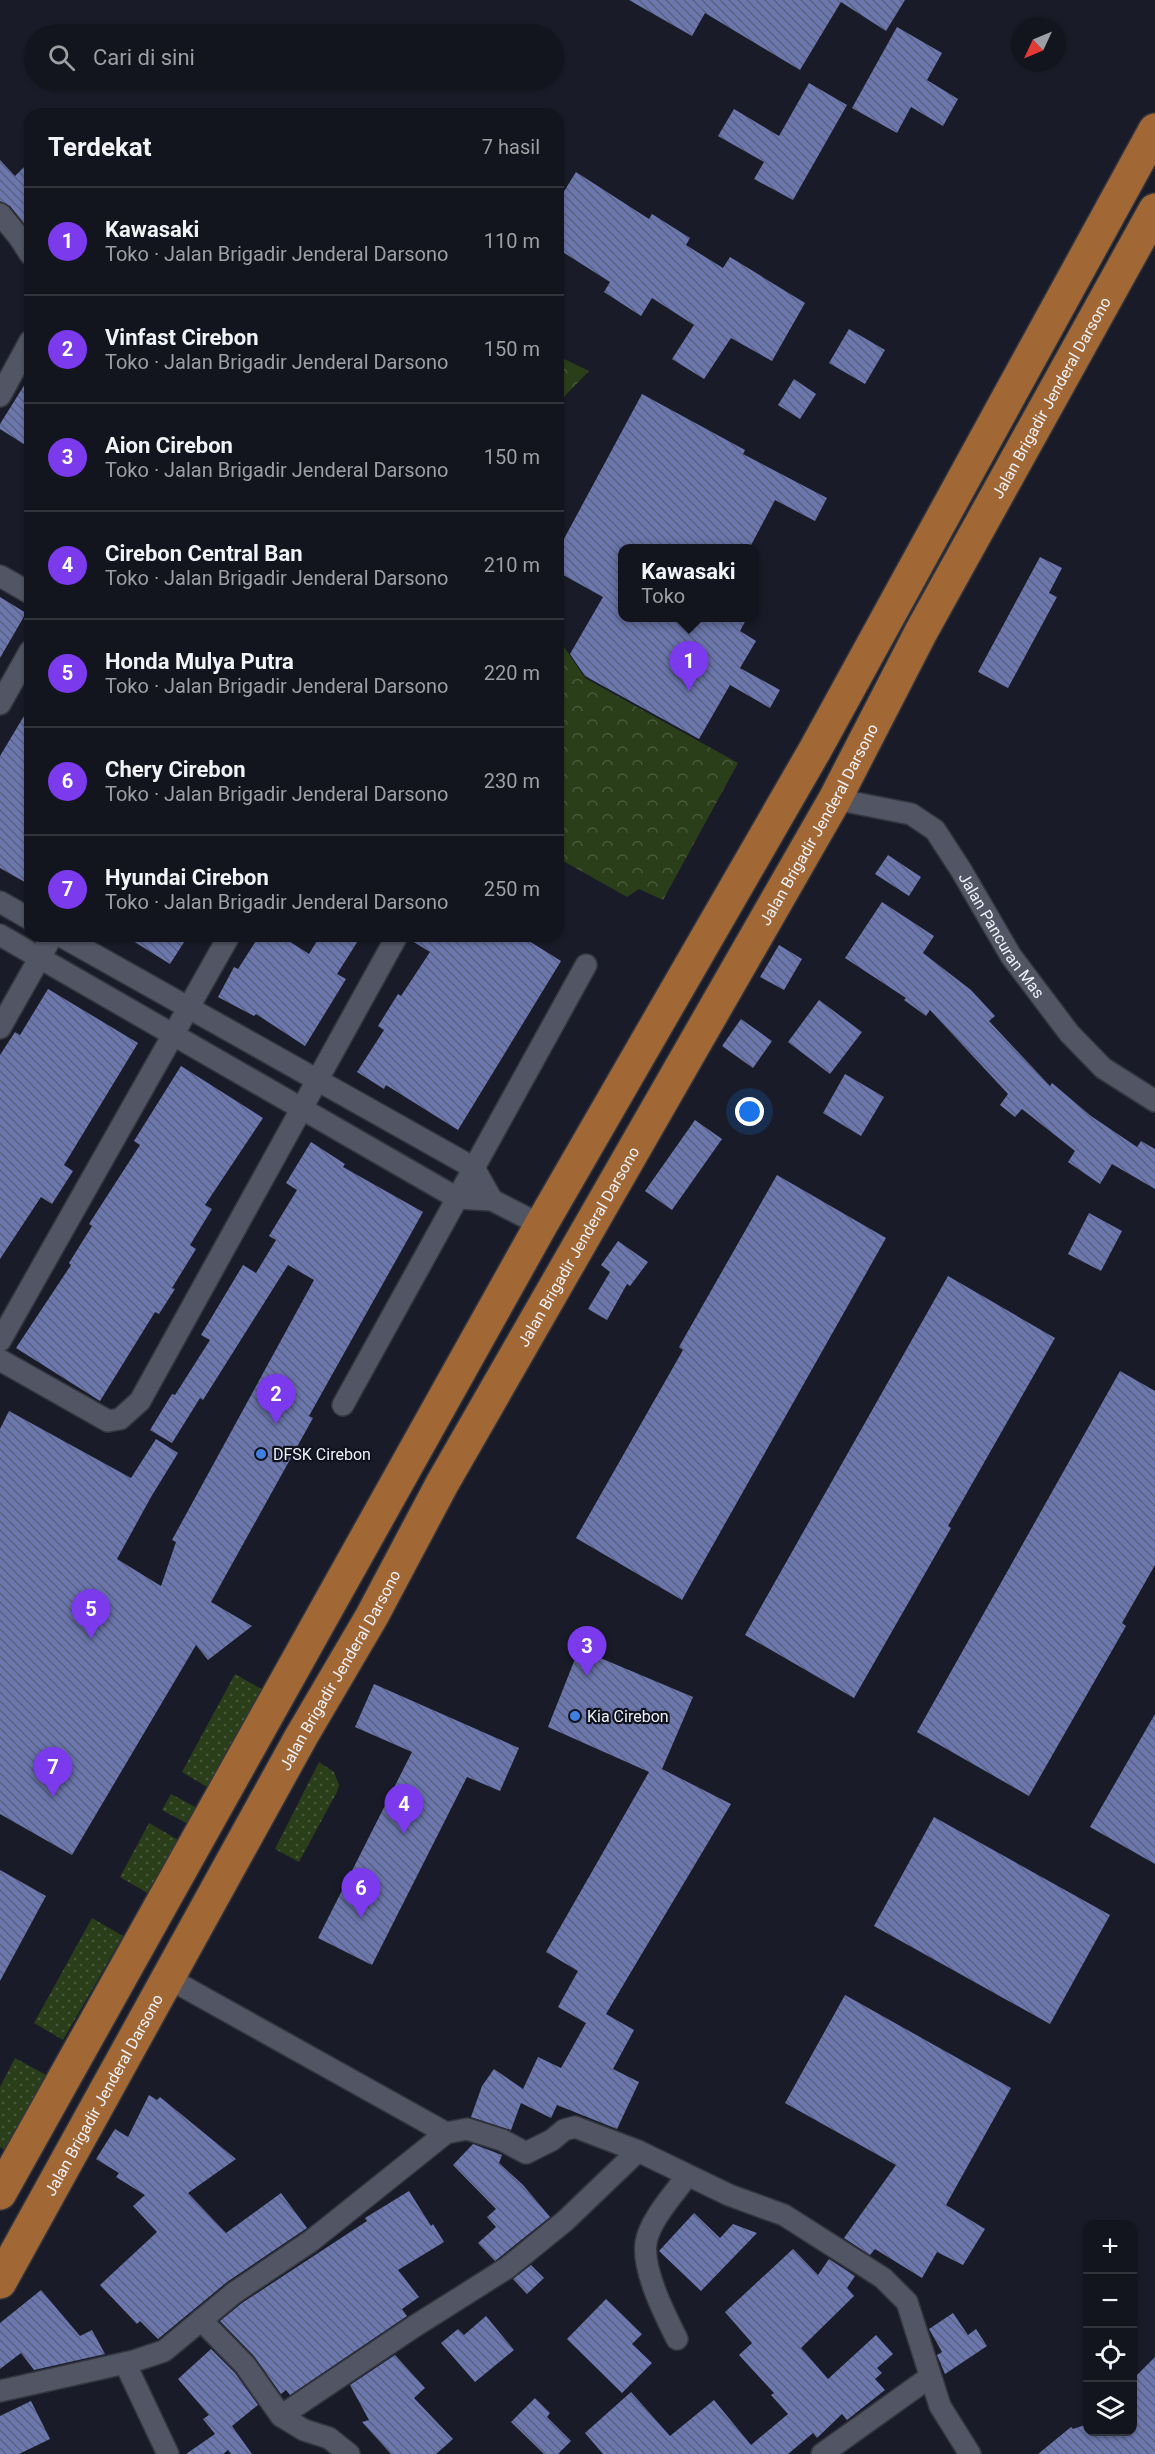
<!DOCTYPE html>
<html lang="id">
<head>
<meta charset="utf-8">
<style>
  :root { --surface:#13151e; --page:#1c1e27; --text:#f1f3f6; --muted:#9d9fa4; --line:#32343c; --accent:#7c3aed }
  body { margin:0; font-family:Roboto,sans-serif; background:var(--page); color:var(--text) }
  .controls { position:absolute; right:18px; bottom:18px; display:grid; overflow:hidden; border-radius:12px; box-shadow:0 2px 4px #0004 }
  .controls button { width:54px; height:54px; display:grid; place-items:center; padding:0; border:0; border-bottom:2px solid var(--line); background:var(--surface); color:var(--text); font:30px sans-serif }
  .compass { position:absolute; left:1011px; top:18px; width:54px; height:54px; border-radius:50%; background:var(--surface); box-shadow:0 2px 4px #0004; rotate:226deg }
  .you { position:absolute; left:750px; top:1112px; width:21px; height:21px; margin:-15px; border:4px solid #fff; border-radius:50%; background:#1a73e8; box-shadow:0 0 0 9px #1a73e833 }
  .badge { display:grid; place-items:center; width:39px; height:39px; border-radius:50%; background:var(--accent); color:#fff; font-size:20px; font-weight:700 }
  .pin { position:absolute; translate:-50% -50px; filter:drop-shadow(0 2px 3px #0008) }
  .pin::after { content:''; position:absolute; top:32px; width:21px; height:18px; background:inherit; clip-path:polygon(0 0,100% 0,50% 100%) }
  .popup { position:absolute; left:618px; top:544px; width:141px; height:78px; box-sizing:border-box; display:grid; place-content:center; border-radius:12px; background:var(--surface); filter:drop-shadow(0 2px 4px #0005); font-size:20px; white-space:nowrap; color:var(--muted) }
  .popup b { font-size:22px; color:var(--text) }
  .popup::after { content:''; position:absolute; left:50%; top:100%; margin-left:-12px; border:12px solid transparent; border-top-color:var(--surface) }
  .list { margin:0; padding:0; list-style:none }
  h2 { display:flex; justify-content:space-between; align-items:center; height:78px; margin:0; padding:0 24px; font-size:26px }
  h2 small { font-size:20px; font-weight:400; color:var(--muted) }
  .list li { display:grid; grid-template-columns:39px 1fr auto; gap:18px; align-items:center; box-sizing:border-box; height:108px; padding:0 24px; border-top:2px solid var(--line) }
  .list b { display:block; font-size:22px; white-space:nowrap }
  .list p { margin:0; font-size:20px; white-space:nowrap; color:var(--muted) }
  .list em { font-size:20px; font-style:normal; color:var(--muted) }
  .icon { flex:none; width:33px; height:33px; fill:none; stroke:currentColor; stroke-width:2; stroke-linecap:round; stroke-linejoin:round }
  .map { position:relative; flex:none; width:1155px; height:2454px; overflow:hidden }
  .search { position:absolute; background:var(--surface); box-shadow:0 2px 4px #0004; left:24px; top:24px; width:540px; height:66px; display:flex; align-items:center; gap:15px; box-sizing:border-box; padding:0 21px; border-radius:33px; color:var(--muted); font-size:22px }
  .panel { position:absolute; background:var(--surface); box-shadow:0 2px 4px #0004; left:24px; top:108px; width:540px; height:834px; border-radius:18px }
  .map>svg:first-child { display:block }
</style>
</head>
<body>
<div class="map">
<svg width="1155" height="2454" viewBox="0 0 1155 2454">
  <defs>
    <pattern id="grass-dots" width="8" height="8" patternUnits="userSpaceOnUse" patternTransform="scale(1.5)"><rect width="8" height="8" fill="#2a3e1a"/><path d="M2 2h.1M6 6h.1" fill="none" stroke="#495a3c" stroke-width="1.8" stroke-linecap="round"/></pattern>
    <pattern id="forest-crowns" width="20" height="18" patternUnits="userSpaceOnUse" patternTransform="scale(1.5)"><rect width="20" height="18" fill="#2a3e1a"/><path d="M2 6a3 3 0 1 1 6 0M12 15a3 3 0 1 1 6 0" fill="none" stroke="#495a3c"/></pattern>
    <pattern id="building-back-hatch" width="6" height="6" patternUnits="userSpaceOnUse" patternTransform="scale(1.5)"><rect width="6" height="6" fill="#6b77ad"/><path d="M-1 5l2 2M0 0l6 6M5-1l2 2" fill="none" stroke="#5b6281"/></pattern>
  </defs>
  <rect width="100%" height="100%" fill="#191c28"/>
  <g fill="url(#grass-dots)">
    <polygon points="235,1674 263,1690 207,1787 182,1772"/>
    <polygon points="319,1762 334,1772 339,1785 337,1792 299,1862 275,1849"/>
    <polygon points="171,1794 197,1808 188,1824 162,1810"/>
    <polygon points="149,1823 180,1841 149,1894 120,1877"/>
    <polygon points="92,1918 123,1936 63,2040 34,2023"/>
    <polygon points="15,2058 46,2075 6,2151 0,2147 0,2087"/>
  </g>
  <g fill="url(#forest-crowns)">
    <polygon points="558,356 589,371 558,403"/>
    <polygon points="558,638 585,678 738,763 663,900 639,889 627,897 558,858"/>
  </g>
  <g fill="url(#building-back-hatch)">
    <polygon points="629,0 905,0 886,31 841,2 800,70 705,13 692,36"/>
    <polygon points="897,27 942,53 927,80 958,99 943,126 911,107 897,133 852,108"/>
    <polygon points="809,83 847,105 793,200 754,179 764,162 718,136 734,109 779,136"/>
    <polygon points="0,160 15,176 30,161 30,231 10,206 0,201"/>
    <polygon points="576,172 649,219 652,214 690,238 686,245 723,268 730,257 805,303 772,361 731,338 704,379 672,359 694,325 652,298 641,316 604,292 610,282 558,249 558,201"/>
    <polygon points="849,329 885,350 865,384 829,363"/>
    <polygon points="30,376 30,448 0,429 0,424"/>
    <polygon points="794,379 816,394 800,419 778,405"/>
    <polygon points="642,394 745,450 743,454 827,498 815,521 775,500 749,549 623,549 623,618 747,618 740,631 756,641 740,668 780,690 770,708 730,685 699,739 585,676 570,654 603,597 558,572 558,550"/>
    <polygon points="1040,557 1062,568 1049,593 1057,597 1008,688 978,672"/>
    <polygon points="0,597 26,613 0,658"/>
    <polygon points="30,706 30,885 0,868 0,756"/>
    <polygon points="888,855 921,877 909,896 875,874"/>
    <polygon points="882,902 934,936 923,953 971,990 995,1016 989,1021 1050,1086 1052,1083 1091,1116 1137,1147 1141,1141 1155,1149 1155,1189 1112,1164 1100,1184 1068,1162 1075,1151 1022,1109 1015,1117 1000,1105 1008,1094 930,1010 926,1016 904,1000 906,998 845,958"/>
    <polygon points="125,936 188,936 170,964"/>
    <polygon points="259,936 281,936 309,954 320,936 361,936 337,974 346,979 305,1046 256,1014 254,1016 218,997 234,967 238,969"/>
    <polygon points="410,936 521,936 561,961 458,1130 386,1085 384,1089 357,1072 384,1030 378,1026 398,994 401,996 430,952 409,939"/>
    <polygon points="779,945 802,959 784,990 760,977"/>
    <polygon points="48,989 138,1043 64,1165 73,1171 52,1204 41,1197 0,1259 0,1055 15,1032 20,1035"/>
    <polygon points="819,1000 862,1032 830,1074 788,1042"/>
    <polygon points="741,1019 772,1041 753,1068 722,1046"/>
    <polygon points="181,1066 263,1118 205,1205 212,1209 190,1245 196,1249 172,1288 175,1289 159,1314 155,1312 100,1401 16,1348 71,1265 69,1263 92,1226 89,1224 140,1145 134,1141"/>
    <polygon points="845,1074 884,1097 861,1136 823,1113"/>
    <polygon points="695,1120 722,1139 672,1210 645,1191"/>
    <polygon points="311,1142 345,1164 343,1167 423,1212 309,1416 313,1418 211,1602 252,1626 208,1660 196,1645 72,1855 0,1814 0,1429 9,1411 131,1478 156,1439 178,1453 151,1497 117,1559 161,1586 176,1542 172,1540 314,1280 288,1265 203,1400 200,1398 172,1443 150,1430 172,1394 175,1395 210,1340 201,1335 243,1265 256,1273 276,1240 269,1236 297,1190 286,1183"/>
    <polygon points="777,1175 886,1238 682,1600 576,1538 683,1350 679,1347"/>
    <polygon points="1089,1213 1122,1231 1101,1271 1068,1254"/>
    <polygon points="618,1241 648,1262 630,1286 627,1284 607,1320 588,1309 610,1272 601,1265"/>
    <polygon points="948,1276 1055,1338 948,1526 951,1528 854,1698 745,1635"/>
    <polygon points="1120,1371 1155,1391 1155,1565 1122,1623 1126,1626 1029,1796 917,1732"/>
    <polygon points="579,1649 693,1697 662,1769 731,1804 606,2014 634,2030 613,2069 639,2082 617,2129 557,2105 551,2118 521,2103 511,2130 471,2117 482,2086 494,2069 523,2089 538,2057 561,2068 586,2023 558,2007 578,1971 546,1952 649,1772 548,1727"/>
    <polygon points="374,1684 519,1748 500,1791 467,1777 372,1965 318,1938 412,1752 355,1727"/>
    <polygon points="1155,1714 1155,1864 1090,1827"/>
    <polygon points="934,1817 1110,1915 1050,2024 874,1926"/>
    <polygon points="0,1870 46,1896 0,1981"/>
    <polygon points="845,1995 1011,2088 946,2205 985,2229 963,2265 937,2252 922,2278 875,2249 870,2255 844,2238 896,2165 785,2103"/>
    <polygon points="149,2095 157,2100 160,2097 236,2159 188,2193 226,2233 281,2193 307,2228 227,2282 158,2339 140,2321 137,2324 100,2285 157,2232 133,2206 145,2195 116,2177 119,2173 96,2159 115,2129 128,2137"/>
    <polygon points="473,2144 502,2155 499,2163 523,2185 550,2217 495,2261 478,2243 496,2227 487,2217 496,2209 453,2165"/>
    <polygon points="409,2191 431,2226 433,2224 444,2242 398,2270 419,2297 402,2309 407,2316 290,2395 286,2390 281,2394 254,2356 220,2321 242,2303 367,2221 365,2218"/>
    <polygon points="694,2213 720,2238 733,2224 757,2233 701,2291 659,2251"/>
    <polygon points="793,2249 818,2275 829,2259 855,2276 847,2288 854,2296 801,2348 828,2379 876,2335 893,2354 877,2368 882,2373 875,2379 885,2390 847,2420 842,2414 817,2438 813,2433 788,2454 603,2454 585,2433 631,2392 670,2436 714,2400 751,2445 788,2414 771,2395 774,2393 739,2355 752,2343 725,2312"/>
    <polygon points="531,2265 544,2278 527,2294 513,2279"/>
    <polygon points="41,2290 80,2336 92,2330 105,2354 34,2370 21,2353 0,2369 0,2323"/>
    <polygon points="606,2299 642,2334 632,2344 652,2363 622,2393 567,2339"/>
    <polygon points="953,2313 968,2335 976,2329 987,2346 945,2374 937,2355 942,2352 929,2329"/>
    <polygon points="486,2316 514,2350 475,2382 441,2343 458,2329 464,2335"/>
    <polygon points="211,2349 235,2373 258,2405 232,2426 252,2454 231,2454 228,2450 223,2454 186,2454 215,2434 203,2419 209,2415 178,2379"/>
    <polygon points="395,2355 425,2388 414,2398 453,2439 436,2454 391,2454 362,2422 369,2420 350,2385"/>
    <polygon points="1155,2357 1155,2454 1038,2454 1071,2427 1073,2429 1088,2424 1088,2432 1132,2432 1132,2380"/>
    <polygon points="535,2398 550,2413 547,2417 571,2441 558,2454 544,2454 511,2422"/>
    <polygon points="31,2401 50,2439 19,2454 0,2454 0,2416"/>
  </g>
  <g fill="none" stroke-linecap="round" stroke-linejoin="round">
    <g stroke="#34363f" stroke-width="24">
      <g id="minor">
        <polyline points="0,214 19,237 30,254"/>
        <polyline points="0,396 30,341"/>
        <polyline points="0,576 30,593"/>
        <polyline points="0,704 30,651"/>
        <path id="s1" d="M 835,799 L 911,814 L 935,830 L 961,870 L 1011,956 L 1069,1033 L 1103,1068 L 1155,1101"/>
        <polyline points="0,902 30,919"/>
        <polyline points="0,935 457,1198 492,1200 541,1225"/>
        <polyline points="61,936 474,1168 492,1200"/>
        <polyline points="0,1028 52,936"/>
        <polyline points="0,1341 229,936"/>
        <polyline points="0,1360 108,1421 120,1419 140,1401 397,936"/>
        <polyline points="343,1405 586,965"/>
        <polyline points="168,1978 446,2133 467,2129 502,2140 526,2153 552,2140 564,2130 575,2127 638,2151 729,2195 784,2215 883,2278 907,2302 940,2406 970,2454"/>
        <polyline points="201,2320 245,2365 281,2416 304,2430 329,2438 349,2454"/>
        <path d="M 677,2339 C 665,2315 642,2270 646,2243 C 649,2221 674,2194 687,2176"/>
        <polyline points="125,2363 168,2454"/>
        <polyline points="0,2391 134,2361 164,2351 234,2293 311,2241 446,2133"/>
        <polyline points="281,2416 415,2326 507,2268 565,2221 638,2151"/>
        <polyline points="822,2454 930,2377"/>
      </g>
    </g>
    <g stroke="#34363f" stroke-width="36">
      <g id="trunk">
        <polyline points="0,2193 541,1225 815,750 1155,130"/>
        <path id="s2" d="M 0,2282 L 301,1737 L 372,1616 L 442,1484 L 835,799 L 921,632 L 1155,210"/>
      </g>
    </g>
    <use href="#minor" stroke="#525664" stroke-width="21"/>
    <use href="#trunk" stroke="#a16835" stroke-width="33"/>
  </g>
  <g fill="#3f7fe0" stroke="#10131e" stroke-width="2">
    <circle cx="261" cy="1454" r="6"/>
    <circle cx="575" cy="1716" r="6"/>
  </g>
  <g text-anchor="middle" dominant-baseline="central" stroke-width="4.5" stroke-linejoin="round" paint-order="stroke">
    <g font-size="16" fill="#eef1f9" stroke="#10131e">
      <text stroke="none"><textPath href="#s2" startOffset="2158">Jalan Brigadir Jenderal Darsono</textPath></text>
      <text stroke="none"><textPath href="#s2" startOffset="1672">Jalan Brigadir Jenderal Darsono</textPath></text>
      <text stroke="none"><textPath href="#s1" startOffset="231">Jalan Pancuran Mas</textPath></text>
      <text stroke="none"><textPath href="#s2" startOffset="1186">Jalan Brigadir Jenderal Darsono</textPath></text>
      <text stroke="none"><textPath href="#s2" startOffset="700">Jalan Brigadir Jenderal Darsono</textPath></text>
      <text stroke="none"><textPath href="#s2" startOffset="214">Jalan Brigadir Jenderal Darsono</textPath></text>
    </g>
    <g font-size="16" fill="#eef1f9" stroke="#10131e" text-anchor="start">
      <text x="273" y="1454">DFSK Cirebon</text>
      <text x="587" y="1716">Kia Cirebon</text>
    </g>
  </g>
</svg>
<div class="controls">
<button>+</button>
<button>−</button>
<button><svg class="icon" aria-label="locate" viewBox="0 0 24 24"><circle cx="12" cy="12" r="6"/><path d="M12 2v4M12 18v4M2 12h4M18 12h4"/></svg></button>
<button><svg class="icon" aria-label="layers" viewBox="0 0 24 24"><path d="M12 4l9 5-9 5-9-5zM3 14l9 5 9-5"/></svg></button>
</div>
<svg class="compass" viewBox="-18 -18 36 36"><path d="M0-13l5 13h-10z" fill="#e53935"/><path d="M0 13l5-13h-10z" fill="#9d9fa4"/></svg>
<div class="you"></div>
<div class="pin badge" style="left:689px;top:691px">1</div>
<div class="popup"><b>Kawasaki</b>Toko</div>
<div class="pin badge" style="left:276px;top:1424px">2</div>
<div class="pin badge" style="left:587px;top:1676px">3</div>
<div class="pin badge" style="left:404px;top:1834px">4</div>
<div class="pin badge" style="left:91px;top:1639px">5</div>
<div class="pin badge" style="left:361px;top:1918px">6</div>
<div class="pin badge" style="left:53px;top:1797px">7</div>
<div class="search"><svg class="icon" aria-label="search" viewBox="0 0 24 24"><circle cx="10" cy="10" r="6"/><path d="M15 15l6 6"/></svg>Cari di sini</div>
<section class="panel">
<h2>Terdekat<small>7 hasil</small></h2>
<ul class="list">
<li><span class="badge">1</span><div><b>Kawasaki</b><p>Toko · Jalan Brigadir Jenderal Darsono</p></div><em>110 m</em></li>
<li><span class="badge">2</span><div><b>Vinfast Cirebon</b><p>Toko · Jalan Brigadir Jenderal Darsono</p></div><em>150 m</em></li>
<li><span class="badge">3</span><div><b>Aion Cirebon</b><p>Toko · Jalan Brigadir Jenderal Darsono</p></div><em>150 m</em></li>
<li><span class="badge">4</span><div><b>Cirebon Central Ban</b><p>Toko · Jalan Brigadir Jenderal Darsono</p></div><em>210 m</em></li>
<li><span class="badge">5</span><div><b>Honda Mulya Putra</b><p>Toko · Jalan Brigadir Jenderal Darsono</p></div><em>220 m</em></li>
<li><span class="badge">6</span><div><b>Chery Cirebon</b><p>Toko · Jalan Brigadir Jenderal Darsono</p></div><em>230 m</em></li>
<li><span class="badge">7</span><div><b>Hyundai Cirebon</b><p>Toko · Jalan Brigadir Jenderal Darsono</p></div><em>250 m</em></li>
</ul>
</section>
</div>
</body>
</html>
